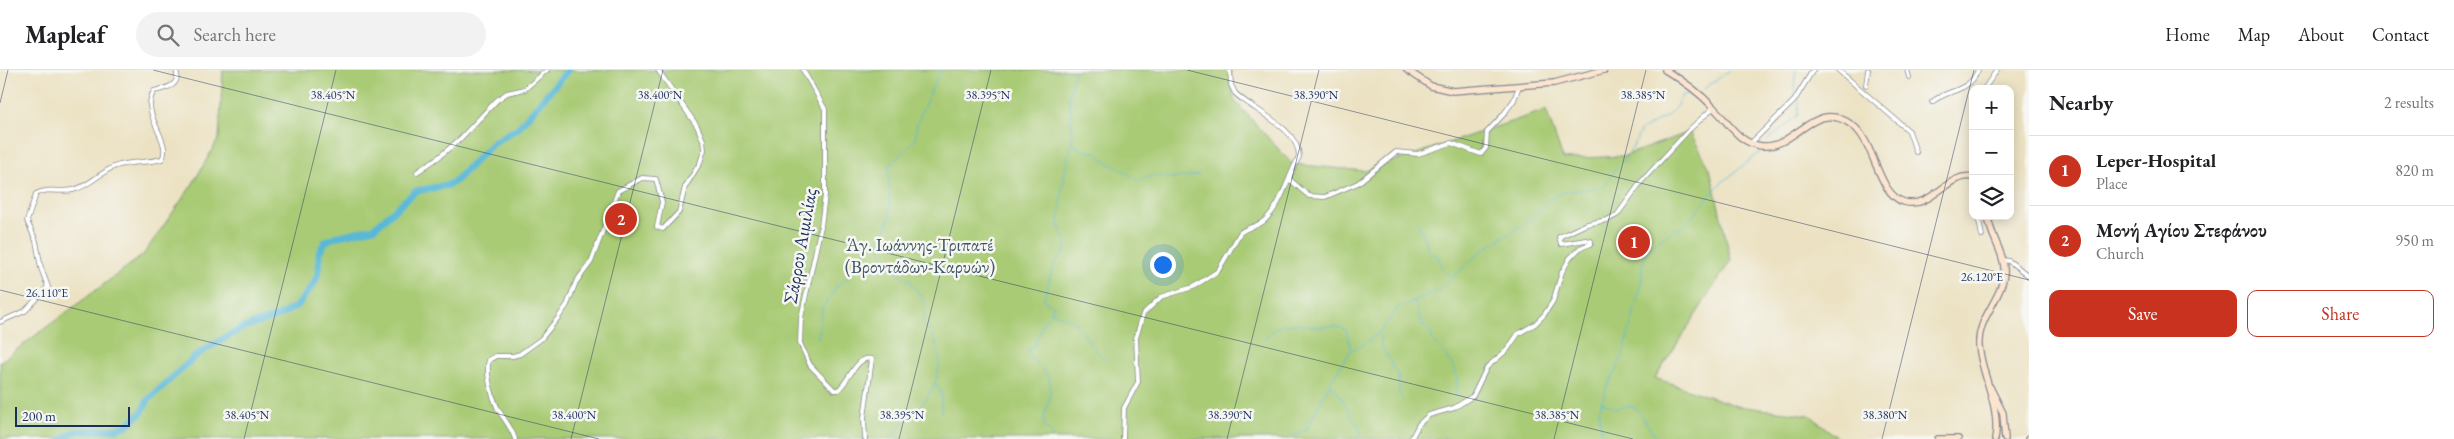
<!DOCTYPE html>
<html lang="en">
<head>
<meta charset="utf-8">
<style>
  :root { --surface:#fff; --page:#f2f2f2; --text:#202124; --muted:#757577; --line:#e0e0e0; --accent:#c8321e }
  body { margin:0; font-family:"EB Garamond",serif; background:var(--page); color:var(--text) }
  .controls { position:absolute; right:15px; top:15px; display:grid; overflow:hidden; border-radius:10px; box-shadow:0 2px 12px #0003 }
  .controls button { width:45px; height:45px; display:grid; place-items:center; padding:0; border:0; border-bottom:1px solid var(--line); background:var(--surface); color:var(--text); font:25px sans-serif }
  .scale { position:absolute; left:15px; bottom:12px; width:115px; box-sizing:border-box; padding-left:5px; border:2px solid #1b2f5e; border-top:0; font-size:14px; line-height:18px; white-space:nowrap; color:#1b2f5e; -webkit-text-stroke:4px #f6f6f2; paint-order:stroke }
  .you { position:absolute; left:1162px; top:194px; width:18px; height:18px; margin:-12px; border:4px solid #fff; border-radius:50%; background:#1a73e8; box-shadow:0 0 0 8px #1a73e833 }
  .badge { display:grid; place-items:center; width:32px; height:32px; border-radius:50%; background:var(--accent); color:#fff; font-size:16px; font-weight:700 }
  .pin { position:absolute; translate:-50% -50%; border:2px solid #fff; box-shadow:0 1px 5px #0006 }
  .list { margin:0; padding:0; list-style:none }
  h2 { display:flex; justify-content:space-between; align-items:center; height:65px; margin:0; padding:0 20px; font-size:21px }
  h2 small { font-size:16px; font-weight:400; color:var(--muted) }
  .list li { display:grid; grid-template-columns:32px 1fr auto; gap:15px; align-items:center; box-sizing:border-box; height:70px; padding:0 20px; border-top:1px solid var(--line) }
  .list b { display:block; font-size:19px; white-space:nowrap }
  .list p { margin:0; font-size:16px; white-space:nowrap; color:var(--muted) }
  .list em { font-size:16px; font-style:normal; color:var(--muted) }
  .actions { display:flex; gap:10px; padding:15px 20px }
  .actions a { flex:1; padding:11px 0; border:1px solid var(--accent); border-radius:10px; text-align:center; font-size:18px; color:var(--accent) }
  .actions .main { background:var(--accent); color:#fff }
  .icon { flex:none; width:28px; height:28px; fill:none; stroke:currentColor; stroke-width:2; stroke-linecap:round; stroke-linejoin:round }
  .map { position:relative; flex:none; width:2029px; height:369px; overflow:hidden }
  header { display:flex; align-items:center; gap:30px; box-sizing:border-box; height:70px; padding:0 25px; background:var(--surface); border-bottom:1px solid var(--line) }
  header strong { font-size:24px }
  nav { display:flex; gap:28px; margin-inline-start:auto; font-size:18px }
  .search { width:350px; height:45px; background:var(--page); display:flex; align-items:center; gap:12px; box-sizing:border-box; padding:0 18px; border-radius:28px; color:var(--muted); font-size:19px }
  main { display:flex }
  aside { flex:1; background:var(--surface) }
  .map>svg:first-child { display:block }
</style>
</head>
<body>
<header>
<strong>Mapleaf</strong>
<div class="search"><svg class="icon" aria-label="search" viewBox="0 0 24 24"><circle cx="10" cy="10" r="6"/><path d="M15 15l6 6"/></svg>Search here</div>
<nav><a>Home</a><a>Map</a><a>About</a><a>Contact</a></nav>
</header>
<main>
<div class="map">
<svg width="2029" height="369" viewBox="0 0 2029 369">
  <rect width="100%" height="100%" fill="#f6f6f2"/>
  <filter id="ink" filterUnits="userSpaceOnUse"><feTurbulence type="fractalNoise" baseFrequency=".02" numOctaves="2"/><feDisplacementMap in="SourceGraphic" scale="10" xChannelSelector="R" yChannelSelector="G"/><feConvolveMatrix kernelMatrix="1 2 1 2 8 2 1 2 1" color-interpolation-filters="sRGB"/></filter>
  <filter id="wash" filterUnits="userSpaceOnUse"><feTurbulence type="fractalNoise" baseFrequency=".0096" numOctaves="4" result="noise"/><feDisplacementMap in="SourceGraphic" scale="20" xChannelSelector="R" yChannelSelector="G"/><feGaussianBlur stdDeviation="1.12" result="paint"/><feColorMatrix in="noise" values="0 0 0 0 0 0 0 0 0 0 0 0 0 0 0 0 0 1.4 0 .05"/><feComposite in="paint" operator="in"/></filter>
  <g filter="url(#wash)">
    <rect width="100%" height="100%" fill="#ece2c3"/>
    <polygon fill="#a9cb74" stroke="#627d69" points="223,0 1231,0 1234,30 1292,94 1365,101 1546,40 1563,89 1624,86 1690,62 1710,99 1731,190 1655,308 1737,336 1810,345 1839,369 0,369 0,292 143,185 192,115 219,68"/>
    <g fill="none" stroke-linecap="round" stroke-linejoin="round">
      <g stroke="#58b8d6" stroke-width="1">
        <polyline points="1704,19 1730,0"/>
        <polyline points="1796,23 1794,15 1796,0"/>
        <polyline points="1767,71 1795,48 1798,44 1799,30"/>
        <polyline points="1071,74 1087,82 1098,82 1104,91 1123,100 1138,111 1152,106 1173,108 1199,105"/>
        <polyline points="1622,92 1632,79 1641,60 1667,46 1676,37 1682,25 1691,23"/>
        <path d="M 1417,152 C 1422,161 1426,170 1428,180 L 1438,187 L 1442,198 L 1451,207"/>
        <polyline points="1414,231 1422,254 1430,262 1433,271 1445,284 1454,298 1457,308 1456,327"/>
        <polyline points="1052,242 1073,251 1089,271 1091,276 1106,290"/>
        <polyline points="1378,264 1381,268 1381,275 1398,306 1399,323 1402,329"/>
        <polyline points="818,269 822,238 837,216 847,209 860,186 873,175 880,173"/>
        <path d="M 1265,269 C 1273,252 1295,253 1311,256 C 1324,259 1330,252 1346,260 L 1351,279"/>
        <polyline points="935,313 941,322 941,343"/>
        <path d="M 1331,315 C 1344,328 1351,347 1361,361 L 1360,369"/>
        <path d="M 1601,332 L 1618,339 C 1638,329 1640,346 1648,356 C 1651,361 1655,364 1658,369"/>
        <path d="M 893,369 C 896,355 908,350 917,340 C 941,315 948,281 924,254 L 924,230 L 913,217 L 910,210 L 902,207 L 893,191 L 881,182 L 881,170 L 890,146 L 888,97 L 915,70 L 917,53 L 938,5 L 942,0"/>
        <path d="M 1054,369 L 1051,362 L 1044,356 C 1042,342 1053,330 1050,313 C 1048,299 1030,294 1028,280 L 1035,275 L 1043,253 L 1051,244 L 1054,236 L 1044,231 L 1044,228 L 1054,195 L 1066,179 L 1067,173 L 1059,157 L 1062,119 L 1073,64 L 1069,28 L 1074,0"/>
        <polyline points="1288,369 1307,359 1332,309 1351,280 1366,273 1382,260 1398,238 1440,219 1481,181 1529,151 1549,129 1564,122 1603,117 1617,97"/>
        <polyline points="1602,369 1599,341 1606,319 1623,286 1642,210 1642,196 1648,179 1669,162 1685,156 1719,115 1760,82"/>
      </g>
      <polyline stroke="#58b8d6" stroke-width="7" points="63,369 74,362 117,359 126,356 142,342 148,330 198,284 242,258 279,246 298,235 315,212 319,199 319,182 326,171 335,167 374,158 416,121 448,115 454,112 494,72 518,58 568,0"/>
    </g>
  </g>
  <g filter="url(#ink)">
    <g fill="none" stroke-linecap="round" stroke-linejoin="round">
      <g stroke="#848890" stroke-width="5.5">
        <g id="minor">
          <path d="M 803,0 L 825,39 L 825,125 L 821,156 L 801,248 L 800,273 L 810,295 L 834,320 L 838,320 C 848,313 857,284 872,289 L 864,348 L 865,369"/>
          <polyline points="1838,0 1909,61 1916,82"/>
          <polyline points="1907,0 1909,7"/>
          <polyline points="1866,15 1868,0"/>
          <polyline points="1984,19 1997,0"/>
          <path d="M 1932,32 C 1948,19 1970,22 1978,0"/>
          <polyline points="1751,73 1794,31 1813,0"/>
          <polyline points="417,102 439,87 461,68 497,30 507,23 525,19 547,0"/>
          <polyline points="1289,109 1309,126 1325,127 1358,113 1396,82 1418,84 1451,73 1481,84 1486,78 1487,62 1503,45 1514,30 1519,16"/>
          <polyline points="1978,146 1982,166"/>
          <polyline points="2003,190 2009,191 2029,206"/>
          <path d="M 0,252 L 25,241 L 48,217 L 41,198 L 36,171 L 27,151 L 36,124 C 48,117 61,123 73,120 C 90,116 100,102 116,96 C 131,91 148,93 162,89 C 173,71 139,45 154,21 C 167,18 181,16 176,0"/>
          <path d="M 515,369 C 511,356 503,349 497,337 C 492,326 485,302 489,290 L 496,286 L 513,286 L 520,284 L 541,269 L 558,248 L 567,235 L 576,212 L 591,192 L 618,121 L 642,108 L 656,109 L 662,132 L 657,157 L 663,159 L 679,142 L 685,117 L 700,93 L 704,80 L 703,70 L 697,56 L 658,0"/>
          <path d="M 1123,369 L 1124,338 L 1138,312 L 1136,268 L 1143,244 L 1161,227 L 1193,217 L 1218,201 L 1240,163 C 1248,156 1258,157 1265,150 C 1283,133 1287,108 1299,87 C 1299,57 1251,40 1235,23 L 1231,15 L 1230,0"/>
          <polyline points="1411,369 1419,354 1429,345 1454,338 1473,326 1487,297 1507,280 1518,264 1535,254 1544,245 1553,231 1562,202 1570,188 1580,178 1591,174 1591,171 1586,170 1561,174 1559,167 1587,154 1607,150 1617,145 1641,112 1689,60 1714,37"/>
        </g>
      </g>
      <g stroke="#848890" stroke-width="8">
        <g id="secondary">
          <polyline points="1407,0 1431,16 1453,21 1554,13 1604,0"/>
          <path d="M 1665,0 C 1682,10 1700,23 1713,37 C 1729,53 1738,73 1762,76 C 1796,79 1814,27 1852,55 C 1875,71 1877,124 1904,132 C 1932,140 1947,102 1973,107"/>
          <path d="M 1988,146 C 1990,167 2006,184 2004,204 C 2001,231 1977,248 1979,276 C 1982,307 2001,337 1995,369"/>
          <polyline points="1990,317 2003,343 2005,369"/>
          <polyline points="1938,369 1958,369"/>
          <polyline points="2028,369 2029,368"/>
        </g>
      </g>
      <use href="#minor" stroke="#fff" stroke-width="4"/>
      <use href="#secondary" stroke="#fce5cf" stroke-width="5.5"/>
    </g>
  </g>
  <path fill="none" stroke="#1b2f5e" stroke-width="1" stroke-opacity="0.45" d="M 153,0 L 1633,369M 1187,0 L 2029,210M 0,33 L 8,0M 0,220 L 599,369M 244,369 L 336,0M 571,369 L 663,0M 899,369 L 991,0M 1227,369 L 1319,0M 1554,369 L 1646,0M 1882,369 L 1974,0"/>
  <g text-anchor="middle" dominant-baseline="central" stroke-width="5" stroke-linejoin="round" paint-order="stroke">
    <g font-size="19" fill="#3e5664" stroke="#f6f6f2">
      <text x="920" y="174">Άγ. Ιωάννης-Τριπατέ<tspan x="920" dy="22">(Βροντάδων-Καρυών)</tspan></text>
    </g>
    <g font-size="19" fill="#1b2f5e" stroke="#f6f6f2">
      <text transform="translate(800 176) rotate(-80)">Σάρρου Αιμιλίας</text>
    </g>
  </g>
  <g font-size="12" text-anchor="middle" fill="#1b2f5e" stroke="#f6f6f2" stroke-width="5" stroke-linejoin="round" paint-order="stroke">
    <text x="333" y="29">38.405°N</text>
    <text x="660" y="29">38.400°N</text>
    <text x="988" y="29">38.395°N</text>
    <text x="1316" y="29">38.390°N</text>
    <text x="1643" y="29">38.385°N</text>
    <text x="1982" y="211">26.120°E</text>
    <text x="47" y="227">26.110°E</text>
    <text x="247" y="349">38.405°N</text>
    <text x="574" y="349">38.400°N</text>
    <text x="902" y="349">38.395°N</text>
    <text x="1230" y="349">38.390°N</text>
    <text x="1557" y="349">38.385°N</text>
    <text x="1885" y="349">38.380°N</text>
  </g>
</svg>
<div class="controls">
<button>+</button>
<button>−</button>
<button><svg class="icon" aria-label="layers" viewBox="0 0 24 24"><path d="M12 4l9 5-9 5-9-5zM3 14l9 5 9-5"/></svg></button>
</div>
<div class="scale">200 m</div>
<div class="you"></div>
<div class="pin badge" style="left:1634px;top:172px">1</div>
<div class="pin badge" style="left:621px;top:149px">2</div>
</div>
<aside>
<h2>Nearby<small>2 results</small></h2>
<ul class="list">
<li><span class="badge">1</span><div><b>Leper-Hospital</b><p>Place</p></div><em>820 m</em></li>
<li><span class="badge">2</span><div><b>Μονή Αγίου Στεφάνου</b><p>Church</p></div><em>950 m</em></li>
</ul>
<div class="actions"><a class="main">Save</a><a>Share</a></div>
</aside>
</main>
</body>
</html>
